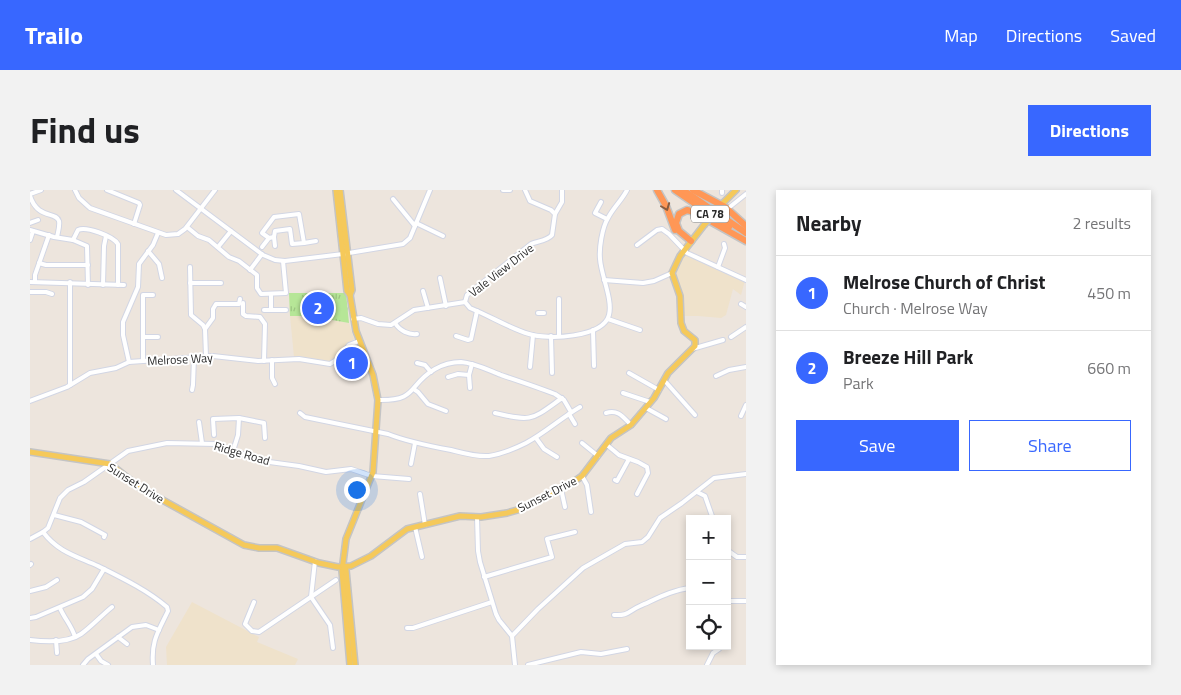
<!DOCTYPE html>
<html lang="en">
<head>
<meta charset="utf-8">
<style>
  :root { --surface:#fff; --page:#f2f2f2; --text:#202124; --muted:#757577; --line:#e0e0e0; --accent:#3867ff }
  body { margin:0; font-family:"Titillium Web",sans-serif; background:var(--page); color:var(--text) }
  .controls { position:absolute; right:15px; bottom:15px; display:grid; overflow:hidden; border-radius:0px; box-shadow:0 2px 8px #0003 }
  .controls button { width:45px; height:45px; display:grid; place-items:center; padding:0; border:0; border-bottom:1px solid var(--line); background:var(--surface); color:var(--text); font:25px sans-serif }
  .you { position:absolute; left:326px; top:299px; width:18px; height:18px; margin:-12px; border:4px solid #fff; border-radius:50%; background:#1a73e8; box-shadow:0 0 0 8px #1a73e833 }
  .badge { display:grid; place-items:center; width:32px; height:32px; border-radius:50%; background:var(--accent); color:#fff; font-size:16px; font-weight:700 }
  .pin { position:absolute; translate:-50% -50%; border:2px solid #fff; box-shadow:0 1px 5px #0006 }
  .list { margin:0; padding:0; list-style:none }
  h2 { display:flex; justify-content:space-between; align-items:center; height:65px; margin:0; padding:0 20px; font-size:21px }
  h2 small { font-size:16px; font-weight:400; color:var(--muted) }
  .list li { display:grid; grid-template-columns:32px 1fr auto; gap:15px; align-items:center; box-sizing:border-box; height:75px; padding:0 20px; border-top:1px solid var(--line) }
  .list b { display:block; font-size:19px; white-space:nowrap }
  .list p { margin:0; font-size:16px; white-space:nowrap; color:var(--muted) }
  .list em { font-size:16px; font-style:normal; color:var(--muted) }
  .actions { display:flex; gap:10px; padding:15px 20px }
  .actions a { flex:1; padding:11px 0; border:1px solid var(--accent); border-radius:0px; text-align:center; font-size:18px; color:var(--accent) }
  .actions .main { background:var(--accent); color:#fff }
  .icon { flex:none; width:28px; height:28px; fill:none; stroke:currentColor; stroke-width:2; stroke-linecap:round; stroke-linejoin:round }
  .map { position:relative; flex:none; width:716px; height:475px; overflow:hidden; border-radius:0px }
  header { display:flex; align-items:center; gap:30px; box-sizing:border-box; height:70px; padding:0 25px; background:var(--accent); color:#fff }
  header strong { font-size:24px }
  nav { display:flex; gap:28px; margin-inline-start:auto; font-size:18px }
  .intro { display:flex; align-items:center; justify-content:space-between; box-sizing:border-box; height:120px; padding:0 30px }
  h1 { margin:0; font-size:35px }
  .button { padding:12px 22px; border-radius:0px; background:var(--accent); color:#fff; font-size:18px; font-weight:700 }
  main { display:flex; gap:30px; padding:0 30px }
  aside { flex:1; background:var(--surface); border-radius:0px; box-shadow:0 2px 8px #0003 }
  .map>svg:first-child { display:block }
</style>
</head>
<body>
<header>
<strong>Trailo</strong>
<nav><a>Map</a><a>Directions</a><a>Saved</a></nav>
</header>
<div class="intro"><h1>Find us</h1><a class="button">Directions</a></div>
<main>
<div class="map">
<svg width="716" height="475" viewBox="0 0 716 475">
  <defs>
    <pattern id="grass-tufts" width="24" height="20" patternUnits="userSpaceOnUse" patternTransform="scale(1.25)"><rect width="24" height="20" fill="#b6e697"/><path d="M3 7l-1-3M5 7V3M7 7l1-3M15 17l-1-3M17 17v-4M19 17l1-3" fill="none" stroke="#9dc582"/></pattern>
  </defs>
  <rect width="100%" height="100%" fill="#ede5dd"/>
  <g fill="#efe2cb">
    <polygon points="654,65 657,65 715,90 711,105 703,99 696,125 691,128 668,126 651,126 644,83 650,68"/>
    <polygon points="260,126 279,126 319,133 324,149 317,154 307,168 302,171 297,172 264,167"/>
    <polygon points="162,412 229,447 227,452 268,469 265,475 137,475 136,457"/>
  </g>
  <polygon fill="url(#grass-tufts)" points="259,103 316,103 319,133 279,126 260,126"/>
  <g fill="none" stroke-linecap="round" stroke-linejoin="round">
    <g stroke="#d2d6e4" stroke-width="6">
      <g id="minor">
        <polyline points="45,0 49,8 60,18 136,45 148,44 155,39 185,0"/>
        <polyline points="77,0 109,13 110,15 104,34"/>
        <polyline points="146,0 233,65 245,70 255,71 313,64 373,54 380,48 400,0"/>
        <polyline points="473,0 480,0"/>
        <path d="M 495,0 L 500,11 L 521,20 L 525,24 L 522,45 C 517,51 508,51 501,54 L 437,105 L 435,112 L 440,118 C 460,126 479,138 499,144 C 517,150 573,148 579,125 C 583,110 571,85 570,69 C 569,58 572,38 578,28 C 583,18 592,10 597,0"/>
        <polyline points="692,0 692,3"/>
        <polyline points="0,4 11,0"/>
        <path d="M 0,6 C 8,30 26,21 29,31 C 30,36 28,42 27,47"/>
        <polyline points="363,9 385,36"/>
        <polyline points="571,12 565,23 577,29"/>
        <polyline points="701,16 716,4"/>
        <polyline points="525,24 532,12 532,0"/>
        <polyline points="0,33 8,30"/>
        <polyline points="386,33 413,46"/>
        <polyline points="157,37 168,46 179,50 199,67 209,71 227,85 227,98 231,104 256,103 253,71"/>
        <polyline points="0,40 24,47 43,50 57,56 58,95"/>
        <polyline points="239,48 232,43 244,27 269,24 274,53 262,54 260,39 245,41 244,47"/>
        <polyline points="0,50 3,41"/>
        <path d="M 43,50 L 48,40 C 56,36 83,46 88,54 L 88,95"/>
        <polyline points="274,53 286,51"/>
        <polyline points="607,55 627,40 632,39 639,44 657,63 716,90"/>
        <polyline points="188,57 201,41"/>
        <polyline points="232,57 239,48 244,47 245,56"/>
        <polyline points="118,61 129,74 132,88"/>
        <polyline points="9,73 16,75 58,75"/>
        <polyline points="160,77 161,125 173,135 175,139 176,166"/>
        <polyline points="688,77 695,58 694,54"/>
        <polyline points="220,80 232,64"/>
        <polyline points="410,88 416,116"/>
        <polyline points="574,90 613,93 624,91 642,83"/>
        <polyline points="0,92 94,95"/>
        <polyline points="5,92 5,85 19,45"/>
        <polyline points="160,93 191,93"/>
        <polyline points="73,95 74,56 76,46"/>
        <polyline points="393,101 398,118"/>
        <polyline points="0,102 16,102 22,104"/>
        <polyline points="241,104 241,120"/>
        <polyline points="213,113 213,124 216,126 230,127 235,134 234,171"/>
        <polyline points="711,114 716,117"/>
        <polyline points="234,120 256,120"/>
        <polyline points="508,123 514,123"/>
        <polyline points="323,129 331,128 348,134 361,135 384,120 435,112"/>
        <polyline points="578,129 610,140"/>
        <path d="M 365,133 C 370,141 379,145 387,144"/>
        <polyline points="175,139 183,128 183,119 186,114 209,114 210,109"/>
        <polyline points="563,140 564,176"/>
        <polyline points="426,146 438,150 441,149 447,121"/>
        <polyline points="521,146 522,183"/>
        <polyline points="529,146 529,109"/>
        <polyline points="113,147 128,147"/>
        <polyline points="701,147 716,137"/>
        <polyline points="662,159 693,150"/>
        <polyline points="242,170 242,188 245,194"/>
        <polyline points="113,171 113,105 123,105"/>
        <polyline points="99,172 93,145 93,132 108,97 109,74 123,55 128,43"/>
        <polyline points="387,173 395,175 401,182"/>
        <polyline points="500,177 503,145"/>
        <polyline points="599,183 629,200"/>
        <polyline points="686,186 699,180 716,177"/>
        <polyline points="418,187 428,184 439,185"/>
        <polyline points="634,190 665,225"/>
        <polyline points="40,195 40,92"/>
        <polyline points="440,198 439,185 442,174"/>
        <polyline points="162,200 163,195 164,167"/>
        <polyline points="385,200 388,202 398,214 416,221"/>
        <polyline points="593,203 620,212"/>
        <path d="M 348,210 C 389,211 377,195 405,179 C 412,175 422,172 431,172 C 445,173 458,180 471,185 C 489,191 507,197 525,204 L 534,210 L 541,222"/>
        <polyline points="0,211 37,197 60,183 86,178 99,172 183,166 228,171 269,169 300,174 308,169 319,155 329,151"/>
        <polyline points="616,218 636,229"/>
        <path d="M 270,223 L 275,227 L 358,244 C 378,252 399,256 421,260 C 433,263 446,267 459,266 C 472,264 484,259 496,253 C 515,243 531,228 550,217"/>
        <path d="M 465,223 C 503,232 501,230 532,208"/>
        <path d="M 576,223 C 588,219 593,227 601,235"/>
        <polyline points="539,224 545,234"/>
        <polyline points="711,226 716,215"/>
        <polyline points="169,232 172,253"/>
        <polyline points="184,245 183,229 209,228 234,233 235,248"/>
        <polyline points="506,248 514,259 527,267"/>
        <polyline points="552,253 568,266"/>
        <polyline points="577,255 589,265 608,272 617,277 618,283 607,304"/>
        <polyline points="203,261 208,245 209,228"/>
        <polyline points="381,274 385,253"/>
        <polyline points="552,286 557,295 561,322"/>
        <polyline points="585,290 587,291 599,269"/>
        <polyline points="531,299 535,317"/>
        <polyline points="667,302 675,306 683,329"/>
        <polyline points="390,304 395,335"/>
        <polyline points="24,325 51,332 75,345 74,347"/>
        <polyline points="447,327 448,361 450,372 466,424 469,430 482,446 485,475"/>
        <polyline points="385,337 392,367"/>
        <path d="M 13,342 C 28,362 46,366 68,376 C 92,388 117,400 137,417 L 138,421 C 128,442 121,451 123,475"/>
        <polyline points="0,349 13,342 18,338 30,308 38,300 54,292 98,261 137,253 186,254 232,271 269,276 296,282 321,279 342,286 379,289"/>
        <polyline points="697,360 707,367 716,367"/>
        <polyline points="285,371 281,407 300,435 303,458"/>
        <polyline points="0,375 1,374"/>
        <polyline points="454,387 522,367 517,349 545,342"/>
        <polyline points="0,401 16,397 27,390"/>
        <polyline points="697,411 716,411"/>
        <polyline points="224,412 215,434 222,441 229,442 306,390"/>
        <path d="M 30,418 C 34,428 42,436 45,447"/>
        <path d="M 584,425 C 599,426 598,421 610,416 C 626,409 642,400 660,398"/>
        <polyline points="0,428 6,427 53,407 62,399 74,379"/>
        <polyline points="377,438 383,438 462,412"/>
        <polyline points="482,446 508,419 553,378 595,354 612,352 618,347 630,328 652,313 684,288 716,284"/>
        <polyline points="88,447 97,454"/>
        <path d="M 0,450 C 16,452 38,453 51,444 C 61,437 72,425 82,417"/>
        <polyline points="26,450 27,463"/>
        <polyline points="66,464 71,471 78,475"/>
        <polyline points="53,475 58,469 102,437 116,435 129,440"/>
        <polyline points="498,475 551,462 571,464 597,459"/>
        <polyline points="677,475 683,463 689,459"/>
      </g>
    </g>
    <g stroke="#c4c4c4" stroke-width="8">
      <g id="major">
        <polyline points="306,0 317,101 320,105 326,141 343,185 348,210 343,282 316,349 312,381 320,475"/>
        <polyline points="310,0 322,100 320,105"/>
        <polyline points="689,17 706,0"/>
        <polyline points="0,262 80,274 109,297 214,355 229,358 247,358 289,373 308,377 321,376 341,366 377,339 430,326 451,327 477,323 491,319 542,293 552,286 581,248 601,235 624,208 638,183 665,156 665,150 654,141 651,133 650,106 642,83 650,66 674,35"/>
        <polyline points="313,376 316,380 325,475"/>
      </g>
    </g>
    <g stroke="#c4c4c4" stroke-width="9">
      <g id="highway">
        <polyline points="627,0 636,16 645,40"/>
        <polyline points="645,0 699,37"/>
        <polyline points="653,0 716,43"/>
        <polyline points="663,0 695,17 716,36"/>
        <polyline points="661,51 649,41 646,33 649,24 657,20 664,22 716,51"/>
      </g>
    </g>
    <use href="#minor" stroke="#fff" stroke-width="4"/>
    <use href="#major" stroke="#f5c95a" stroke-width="5"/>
    <use href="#highway" stroke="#ff9756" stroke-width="6"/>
    <g stroke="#c4c4c4" stroke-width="8" stroke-linecap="butt">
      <polyline id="major-bridge" points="674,35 689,18"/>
    </g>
    <use href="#major-bridge" stroke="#f5c95a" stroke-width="5"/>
  </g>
  <defs><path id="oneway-chevron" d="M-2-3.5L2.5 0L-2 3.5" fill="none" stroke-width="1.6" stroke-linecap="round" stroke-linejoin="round" transform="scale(1.25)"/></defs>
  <use stroke="#8a5c3e" href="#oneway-chevron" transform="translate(636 17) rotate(69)"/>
  <g text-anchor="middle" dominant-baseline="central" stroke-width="4" stroke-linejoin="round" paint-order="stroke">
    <rect fill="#fff" stroke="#6b6b6b" stroke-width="1" x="661" y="15.5" width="38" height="17" rx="4"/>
    <g font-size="11" font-weight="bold" fill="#2b2b2b">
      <text x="680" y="24">CA 78</text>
    </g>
    <g font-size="12" fill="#2b2b2b" stroke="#fff">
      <text transform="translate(471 80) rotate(-38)">Vale View Drive</text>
      <text transform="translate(150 169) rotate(-3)">Melrose Way</text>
      <text transform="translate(212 263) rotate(16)">Ridge Road</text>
      <text transform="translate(106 293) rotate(32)">Sunset Drive</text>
      <text transform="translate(517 304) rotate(-27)">Sunset Drive</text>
    </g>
  </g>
</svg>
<div class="controls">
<button>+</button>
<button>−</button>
<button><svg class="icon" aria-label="locate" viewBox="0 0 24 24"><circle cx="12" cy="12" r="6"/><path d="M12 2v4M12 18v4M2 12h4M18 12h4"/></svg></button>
</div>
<div class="you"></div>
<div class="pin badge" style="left:322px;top:173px">1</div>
<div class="pin badge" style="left:288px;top:118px">2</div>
</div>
<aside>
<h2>Nearby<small>2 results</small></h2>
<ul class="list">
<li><span class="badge">1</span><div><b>Melrose Church of Christ</b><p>Church · Melrose Way</p></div><em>450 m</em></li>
<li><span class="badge">2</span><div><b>Breeze Hill Park</b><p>Park</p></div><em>660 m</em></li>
</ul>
<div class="actions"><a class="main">Save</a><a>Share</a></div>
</aside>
</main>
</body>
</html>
